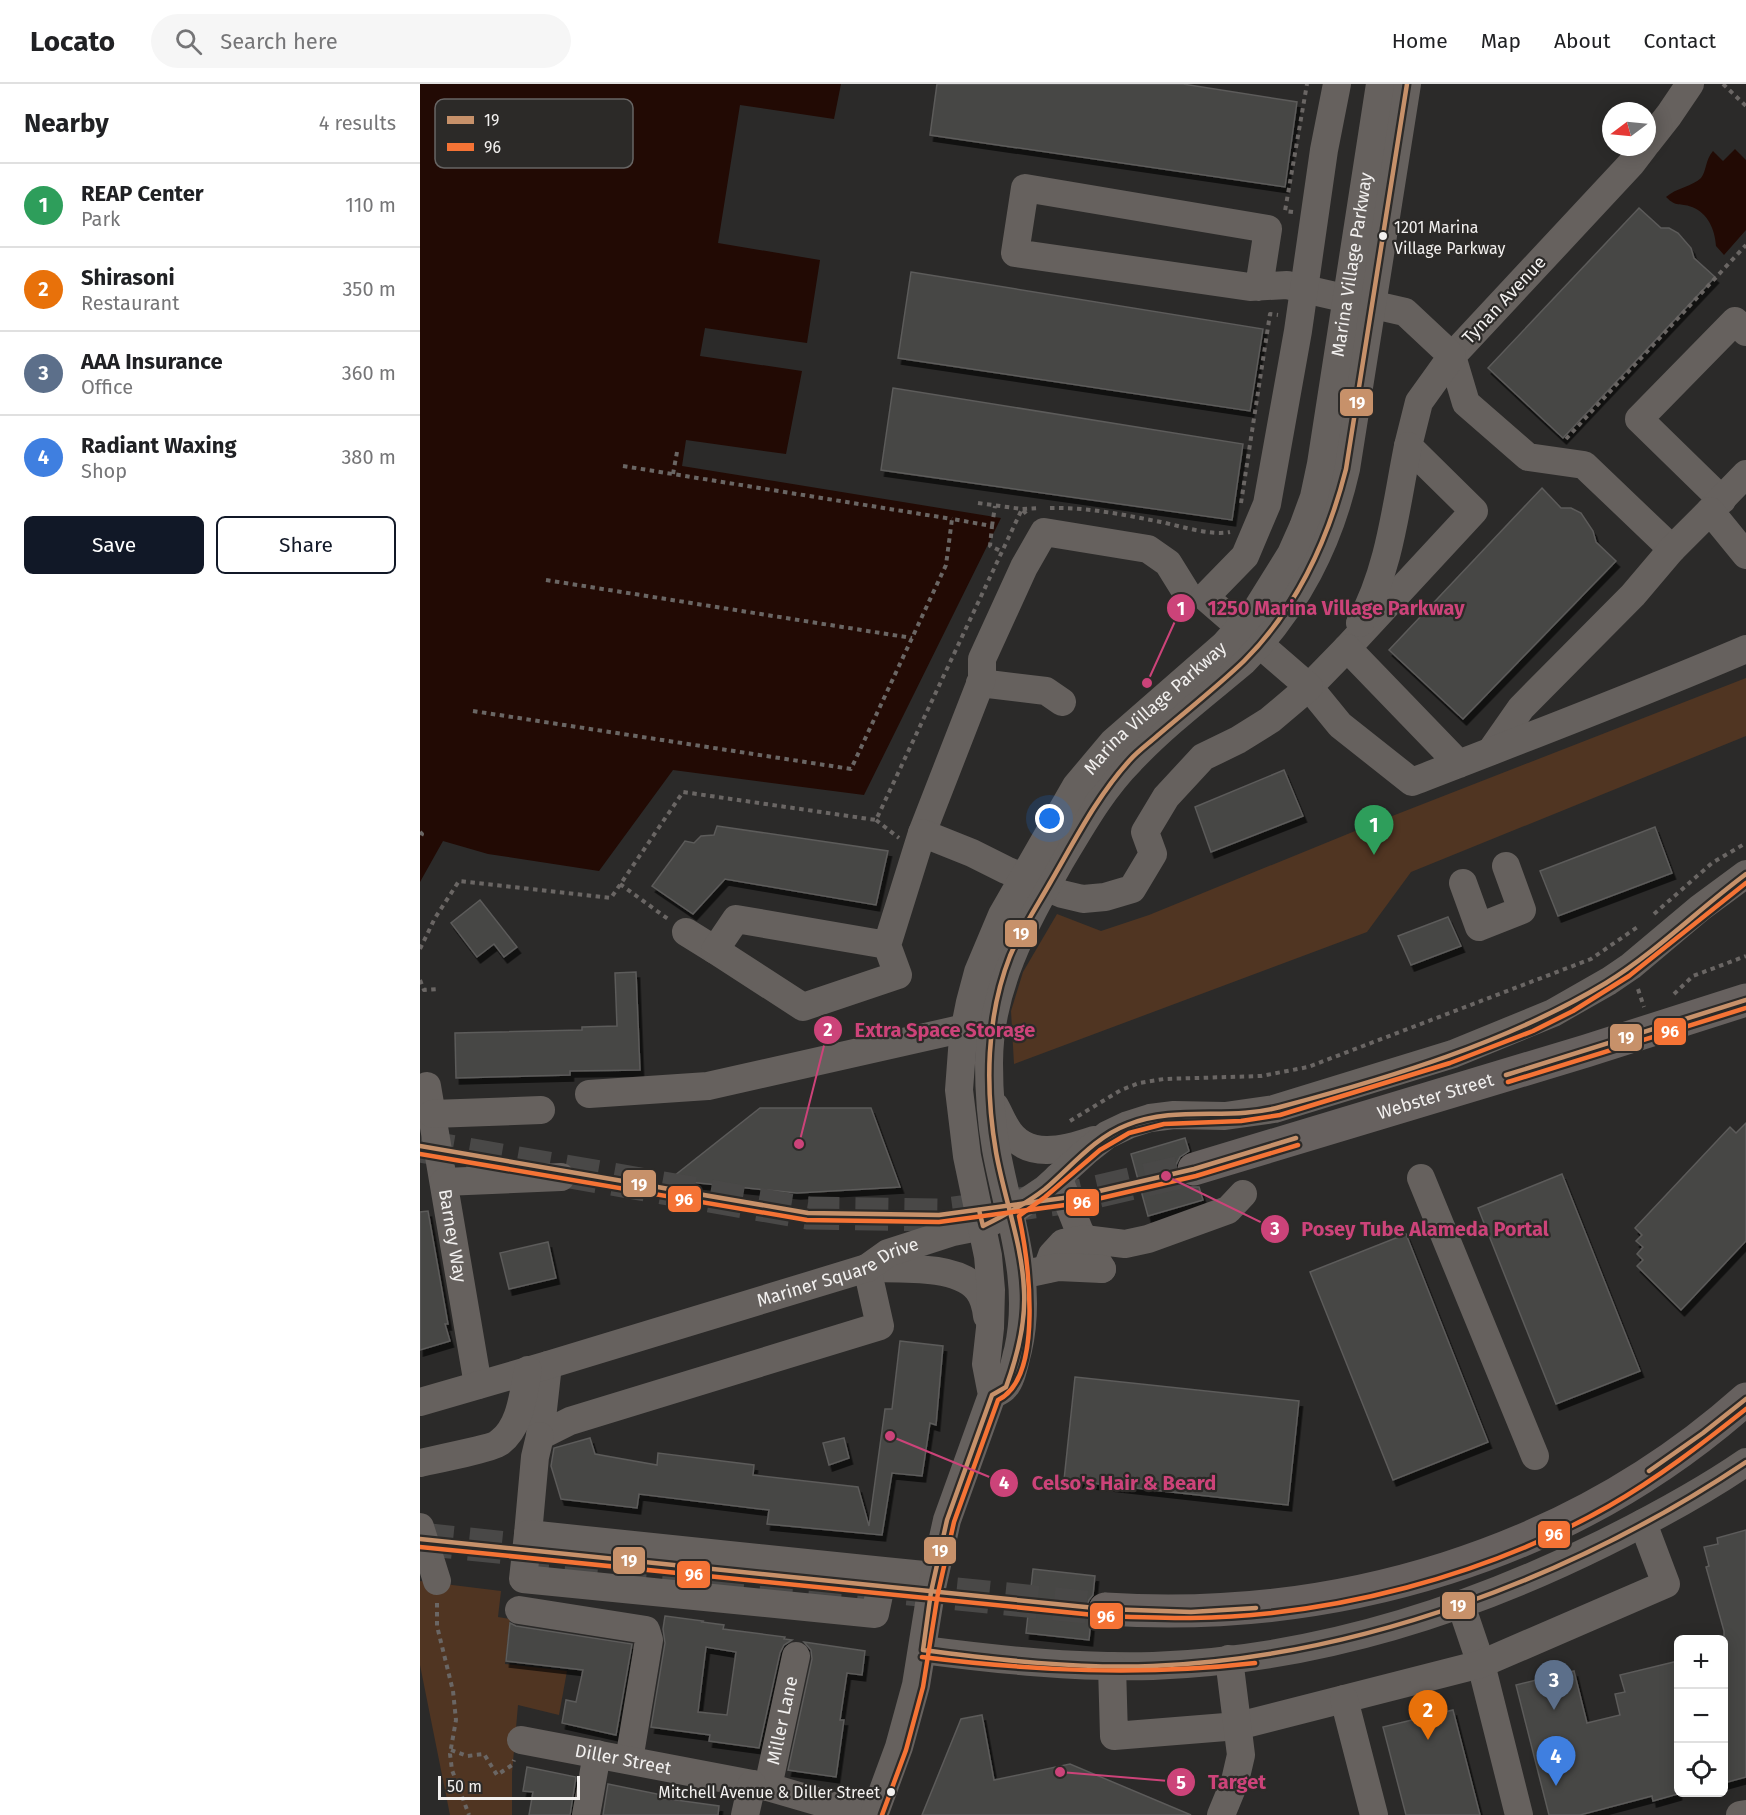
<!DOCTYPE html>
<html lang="en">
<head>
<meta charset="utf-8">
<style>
  :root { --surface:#fff; --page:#f6f6f6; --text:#202124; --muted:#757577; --line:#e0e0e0; --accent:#111827 }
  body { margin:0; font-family:"Fira Sans",sans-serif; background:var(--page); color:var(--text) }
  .controls { position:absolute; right:18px; bottom:18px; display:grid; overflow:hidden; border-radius:9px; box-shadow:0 3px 15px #0003 }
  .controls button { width:54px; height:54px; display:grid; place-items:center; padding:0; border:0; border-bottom:2px solid var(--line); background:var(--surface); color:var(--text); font:30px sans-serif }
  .compass { position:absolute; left:1182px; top:18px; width:54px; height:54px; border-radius:50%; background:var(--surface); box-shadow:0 3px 15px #0003; rotate:254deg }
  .scale { position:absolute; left:18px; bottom:15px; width:142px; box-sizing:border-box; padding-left:6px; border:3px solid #f2f0ef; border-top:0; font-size:16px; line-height:21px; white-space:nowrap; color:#f2f0ef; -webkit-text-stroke:4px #2c2a28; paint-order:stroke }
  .you { position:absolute; left:630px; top:735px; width:21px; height:21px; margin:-15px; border:4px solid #fff; border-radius:50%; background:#1a73e8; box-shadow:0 0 0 9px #1a73e833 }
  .badge { display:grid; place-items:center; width:39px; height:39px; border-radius:50%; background:var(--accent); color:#fff; font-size:20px; font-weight:700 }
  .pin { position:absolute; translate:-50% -50px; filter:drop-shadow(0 2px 3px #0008) }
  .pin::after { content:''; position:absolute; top:32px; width:21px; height:18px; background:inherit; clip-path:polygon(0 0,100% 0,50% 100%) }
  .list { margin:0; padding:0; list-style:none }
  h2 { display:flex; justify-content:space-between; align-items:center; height:78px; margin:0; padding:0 24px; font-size:26px }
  h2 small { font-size:20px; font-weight:400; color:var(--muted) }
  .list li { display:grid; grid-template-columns:39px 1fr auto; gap:18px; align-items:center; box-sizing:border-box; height:84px; padding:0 24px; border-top:2px solid var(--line) }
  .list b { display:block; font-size:22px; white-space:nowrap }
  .list p { margin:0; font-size:20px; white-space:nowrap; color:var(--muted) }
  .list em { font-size:20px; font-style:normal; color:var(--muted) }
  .actions { display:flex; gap:12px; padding:18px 24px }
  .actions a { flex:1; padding:14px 0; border:2px solid var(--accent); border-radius:9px; text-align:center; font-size:21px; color:var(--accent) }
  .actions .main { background:var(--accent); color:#fff }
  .icon { flex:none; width:33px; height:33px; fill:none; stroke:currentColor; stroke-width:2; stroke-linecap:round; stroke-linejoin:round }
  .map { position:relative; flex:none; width:1326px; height:1731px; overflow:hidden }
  header { display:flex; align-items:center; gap:36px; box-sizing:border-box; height:84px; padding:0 30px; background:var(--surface); border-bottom:2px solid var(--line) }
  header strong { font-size:28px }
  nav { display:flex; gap:33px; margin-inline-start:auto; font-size:21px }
  .search { width:420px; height:54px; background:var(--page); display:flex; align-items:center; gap:15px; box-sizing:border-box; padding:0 21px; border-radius:33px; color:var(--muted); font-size:22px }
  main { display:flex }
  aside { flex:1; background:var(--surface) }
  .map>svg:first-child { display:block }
</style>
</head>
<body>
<header>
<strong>Locato</strong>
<div class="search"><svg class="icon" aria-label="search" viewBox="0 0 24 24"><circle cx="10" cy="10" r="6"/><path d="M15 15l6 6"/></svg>Search here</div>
<nav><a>Home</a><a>Map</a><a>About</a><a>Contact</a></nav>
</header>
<main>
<aside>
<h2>Nearby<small>4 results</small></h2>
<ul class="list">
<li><span class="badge" style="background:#2e9e5b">1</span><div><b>REAP Center</b><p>Park</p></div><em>110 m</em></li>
<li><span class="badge" style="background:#e8710a">2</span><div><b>Shirasoni</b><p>Restaurant</p></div><em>350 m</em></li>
<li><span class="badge" style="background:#5c6f8a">3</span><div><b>AAA Insurance</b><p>Office</p></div><em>360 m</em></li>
<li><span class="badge" style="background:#3f7fe0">4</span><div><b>Radiant Waxing</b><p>Shop</p></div><em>380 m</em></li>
</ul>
<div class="actions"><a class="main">Save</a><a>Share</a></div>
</aside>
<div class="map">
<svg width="1326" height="1731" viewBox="0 0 1326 1731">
  <defs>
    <filter id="shadow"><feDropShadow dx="3.5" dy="6" stdDeviation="0" flood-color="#0009"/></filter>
  </defs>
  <rect width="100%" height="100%" fill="#2b2a29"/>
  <g fill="#503522">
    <polygon points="1326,594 1326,652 991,788 947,848 594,980 591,927 603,888 637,830 681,847 729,831 962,736"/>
    <polygon points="0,1497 81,1507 78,1533 90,1535 85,1580 147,1587 139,1631 98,1621 92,1689 92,1731 30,1731 0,1581"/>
  </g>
  <g fill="#220a04">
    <polygon points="0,0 421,0 414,35 320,21 298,159 400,176 387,259 285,244 280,272 382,287 366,370 266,356 262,382 581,434 444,711 253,686 179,787 68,770 23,757 0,798"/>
    <path d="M 1315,65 L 1326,76 L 1326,146 L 1304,171 L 1296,162 C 1295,146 1288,129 1272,123 C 1259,118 1257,124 1246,113 C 1256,104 1273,102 1281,94 C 1287,86 1285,76 1293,67 L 1303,77 Z"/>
  </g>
  <g fill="#474645" stroke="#5c5b5a" stroke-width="1.5" fill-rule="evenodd" filter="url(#shadow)">
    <polygon points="517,0 763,0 877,18 865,103 510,51"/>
    <polygon points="1219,124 1241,144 1249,144 1258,149 1271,164 1274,174 1295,193 1143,354 1068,284"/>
    <polygon points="491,188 843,245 830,327 478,274"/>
    <polygon points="473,304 823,360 812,436 461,386"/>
    <polygon points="1122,404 1141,424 1151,424 1161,429 1173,447 1176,458 1196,477 1043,635 969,566"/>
    <polygon points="864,686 883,732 791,768 775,723"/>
    <polygon points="297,742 468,767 456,821 305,795 273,830 232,802 265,757 274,759 281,752 294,751"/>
    <polygon points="1235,743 1252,789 1138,832 1120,787"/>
    <polygon points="60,816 97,863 84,873 74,860 57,873 31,839"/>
    <polygon points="1028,833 1041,862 991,881 978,852"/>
    <polygon points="216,888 220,986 150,987 150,991 36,994 35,949 162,946 162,943 197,942 195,889"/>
    <polygon points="340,1024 451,1024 480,1103 377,1109 249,1096"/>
    <polygon points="1326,1039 1326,1157 1261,1226 1217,1182 1223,1176 1217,1170 1223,1163 1216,1157 1222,1151 1215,1144 1310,1043 1316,1049"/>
    <polygon points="765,1054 769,1067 760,1073 756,1081 756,1090 762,1099 770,1103 779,1103 783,1116 728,1132 711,1070"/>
    <polygon points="1142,1090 1220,1287 1136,1320 1058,1124"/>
    <polygon points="8,1127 28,1240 25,1240 30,1257 0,1266 0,1128"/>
    <polygon points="986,1150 1068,1358 973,1396 890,1188"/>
    <polygon points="128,1158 136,1194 89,1205 80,1169"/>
    <polygon points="480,1257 523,1262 516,1341 510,1339 502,1392 472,1389 462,1451 347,1440 349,1426 219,1410 217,1424 141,1415 131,1382 134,1364 170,1354 175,1370 237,1381 238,1369 334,1381 333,1391 438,1403 449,1442 465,1325 472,1325"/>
    <polygon points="655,1293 879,1317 868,1421 644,1396"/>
    <polygon points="424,1354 429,1374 409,1381 403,1359"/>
    <polygon points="1326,1446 1326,1693 1304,1699 1304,1547 1286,1483 1289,1482 1284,1463 1298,1460 1297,1454"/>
    <polygon points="613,1485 675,1492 673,1511 669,1516 666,1524 671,1536 669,1556 606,1549"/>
    <path d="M 245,1532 L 283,1537 L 282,1538 L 304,1541 L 303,1545 L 365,1553 L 364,1555 L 372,1556 L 364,1561 L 360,1569 L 339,1664 L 289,1657 L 290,1651 L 231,1643 L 245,1559 L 243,1545 ZM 286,1563 L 316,1568 L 307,1631 L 278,1628 Z"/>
    <polygon points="90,1539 96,1542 212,1560 196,1651 142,1639 146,1616 156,1618 163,1586 86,1577"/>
    <polygon points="384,1558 445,1567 442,1591 427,1589 420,1636 424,1636 416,1693 368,1686 392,1575 391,1566"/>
    <polygon points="1258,1577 1258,1710 1233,1717 1232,1712 1160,1731 1129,1731 1096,1601 1154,1587 1167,1639 1200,1631 1195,1610 1205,1608 1200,1591"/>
    <polygon points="1033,1626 1060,1731 986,1731 963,1643"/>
    <polygon points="562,1631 574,1696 650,1680 771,1731 502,1731 541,1635"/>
    <polygon points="107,1683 156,1693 150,1731 109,1731 113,1708 103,1707"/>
    <polygon points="188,1700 242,1711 241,1714 299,1722 298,1731 183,1731"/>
  </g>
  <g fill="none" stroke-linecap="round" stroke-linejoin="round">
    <g stroke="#494847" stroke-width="33" stroke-dasharray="33 16" stroke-linecap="butt">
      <polyline points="0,1062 388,1129 519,1131 658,1112 774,1085"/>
      <polyline points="0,1455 685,1525"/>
    </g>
    <g stroke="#6a6664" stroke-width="4" stroke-dasharray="4.5 4.5" stroke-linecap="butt">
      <polyline points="1303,0 1326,22"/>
      <polyline points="873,128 865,127 887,0"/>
      <polyline points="1146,355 1326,161"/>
      <polyline points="203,382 532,435"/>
      <polyline points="253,390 257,368"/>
      <polyline points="558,419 602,425 620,424"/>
      <polyline points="821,419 850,230 858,231"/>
      <path d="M 630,424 C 667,423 705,431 741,438 C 760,442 791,452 810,448"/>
      <polyline points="572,442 575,422"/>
      <polyline points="126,496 492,554"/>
      <polyline points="53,627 431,685 526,481 532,435 572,442 570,462 581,467"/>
      <polyline points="456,736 479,754"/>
      <polyline points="0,748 2,750 0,754"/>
      <polyline points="200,800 248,835"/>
      <polyline points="1234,830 1292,779 1326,759"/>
      <polyline points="0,865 15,834 39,797 191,814 263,708 456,736 602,425 609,433"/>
      <polyline points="0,896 4,906 18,905"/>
      <polyline points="1218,905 1224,923"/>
      <polyline points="1254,910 1273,892 1326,872"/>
      <polyline points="650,1037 701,1006 719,999 744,995 841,992 888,983 1171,875 1219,842"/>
      <polyline points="17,1519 17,1542 33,1607 36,1636 30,1670 32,1686 49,1731"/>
      <polyline points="31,1666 47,1672 64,1670 77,1691 92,1681 94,1676"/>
    </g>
    <g stroke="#66615e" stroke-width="28">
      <polyline points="1227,59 1249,31 1270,0"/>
      <polyline points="1224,63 1211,80 1032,272 1046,319 1108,373 1164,381 1252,465"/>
      <polyline points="839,203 848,145 605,104 595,169 830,203 867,201 985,228 1032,272 999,318 988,362 1054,427 927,564"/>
      <polyline points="1302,416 1219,335 1315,237 1326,248"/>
      <polyline points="1290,427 1326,390"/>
      <path d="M 940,539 C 970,485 976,421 988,362"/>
      <polyline points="560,599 626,607 642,618"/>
      <polyline points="1071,667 1101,624 1213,511 1252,465 1290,427 1326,471"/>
      <path d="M 1039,680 L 927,564 L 889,603 L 920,641 L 992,698 C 1103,655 1216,612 1326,565"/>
      <polyline points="502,749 562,595 562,575 604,483 624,448 728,465 748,479 766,508"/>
      <polyline points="1043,799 1059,843 1102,826 1086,782"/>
      <polyline points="266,848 295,866"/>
      <polyline points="467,861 478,891 383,923 295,866 316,835 467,861 502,749 552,769 586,786 642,810 663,815 685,813 712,805 733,770 725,748 746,713 783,673 818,656 850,636 889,603 785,513 825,472 847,420 878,247 904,66 917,0"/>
      <path id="s1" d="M 7,1002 L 58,1301"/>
      <polyline points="169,1010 288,1002 545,944"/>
      <path d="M 575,1022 C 579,1029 582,1037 586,1043 C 605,1077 645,1066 674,1056"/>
      <polyline points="12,1030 121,1026"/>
      <polyline points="638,1093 659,1146 682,1185"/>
      <polyline points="1001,1094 1115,1372"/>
      <polyline points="24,1098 141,1093"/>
      <path d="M 447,1184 C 477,1185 538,1180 558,1206 C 564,1214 566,1223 567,1232"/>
      <polyline points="627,1185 632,1171 643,1159 664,1155 705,1160 728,1155 808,1126 823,1110"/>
      <polyline points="610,1189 638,1183 682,1185"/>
      <polyline points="128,1281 120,1352 150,1337 460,1242 447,1184"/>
      <path d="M 572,1311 C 576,1309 581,1307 584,1304 C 592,1297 595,1276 598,1266 C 614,1196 588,1132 576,1065 C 571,1036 569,1008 569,979 C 569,903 605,840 641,776 C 662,741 682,705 711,676 C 745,640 786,609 824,577 C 877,521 909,460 926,385 L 987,0"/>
      <path id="s2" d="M 0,1318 L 128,1281 L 447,1184 L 468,1169 L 533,1148 L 563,1142 L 591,1128 L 625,1105 L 668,1066 L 687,1051 L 708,1041 L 730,1034 L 754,1031 L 805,1032 L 854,1025 L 1033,970 L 1133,929 L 1189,897 L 1211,882 L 1280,824 L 1326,790"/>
      <path d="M 0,1379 C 13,1376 74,1364 80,1358 C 101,1342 103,1310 108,1286"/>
      <polyline points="0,1443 17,1497"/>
      <polyline points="108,1450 115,1373 120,1352"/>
      <polyline points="464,1487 455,1530 103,1495 108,1450 464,1487 514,1492"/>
      <polyline points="1041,1521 1061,1580 1099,1731"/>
      <polyline points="99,1526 226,1546 229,1556 209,1676"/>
      <path d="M 503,1566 C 580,1576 656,1584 733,1582 C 892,1576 1043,1529 1184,1459 C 1234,1434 1281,1409 1326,1378"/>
      <polyline points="692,1582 694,1652 818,1642 1061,1580 1246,1500 1223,1439"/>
      <polyline points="924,1615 954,1731"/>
      <path id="s3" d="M 101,1656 L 348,1703 L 444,1731"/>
      <path id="s4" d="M 348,1703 L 376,1572"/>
      <polyline points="166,1731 177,1670"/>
      <polyline points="325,1731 332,1700"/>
      <path id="s5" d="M 454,1731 L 479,1663 L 496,1601 L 511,1508 L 527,1436 L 572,1311 L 566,1280 L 570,1244 L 571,1206 L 568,1172 L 547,1072 L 539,1006 L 543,953 L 550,918 L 558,888 L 582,831 L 656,702 L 693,658 L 804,561 L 838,523 L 871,470 L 883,443 L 894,413 L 901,380 L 960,0"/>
      <polyline points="801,1731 815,1697 821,1671 809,1575"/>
      <polyline points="1320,1731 1326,1730"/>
    </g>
    <g stroke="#67615f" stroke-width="33">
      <path id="s6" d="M 774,1085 L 1166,967 L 1326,916"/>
      <path d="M 685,1525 C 917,1540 1151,1471 1326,1315"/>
    </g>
    <g stroke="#2c2a28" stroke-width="9">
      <g id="bus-1">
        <path d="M 987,0 L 926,385 C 908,456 877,524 824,577 C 797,603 766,627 737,652 C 728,660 718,667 710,676 C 677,712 655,756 630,799 C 617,822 601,846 590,872 C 566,933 565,1004 576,1068 C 584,1114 602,1159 604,1206 C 606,1238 597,1273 586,1303 L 572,1311 L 527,1436 L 511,1508 L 503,1566 C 579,1576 656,1585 733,1582 C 941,1573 1154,1493 1326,1378"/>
        <polyline points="1086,991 1326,916"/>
        <polyline points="0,1062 388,1129 519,1131 658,1112 774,1085 876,1054"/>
        <path d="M 559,1126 L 563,1142 C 585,1131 606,1120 625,1105 C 651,1083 675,1053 707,1041 C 756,1021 810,1037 860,1023 C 972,993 1086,959 1186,899 C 1236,868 1279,825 1326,790"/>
        <polyline points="1229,1387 1283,1349 1326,1315"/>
        <polyline points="0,1455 685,1525 771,1528 836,1524"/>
      </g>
    </g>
    <g stroke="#2c2a28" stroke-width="9">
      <g id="bus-2">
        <polyline points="1088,998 1326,924"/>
        <polyline points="0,1070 387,1136 519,1138 660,1119 776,1092 878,1061"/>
        <path d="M 0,1463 L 684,1532 C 713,1533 742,1534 771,1534 C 912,1532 1066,1492 1189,1422 C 1238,1394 1282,1360 1326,1325"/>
        <path d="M 502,1573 C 614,1587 723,1592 835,1579"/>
        <path d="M 462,1731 L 486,1666 L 503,1603 L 518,1509 L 534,1438 L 578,1316 C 625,1293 608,1174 599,1132 L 625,1113 L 680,1066 L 709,1049 L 744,1040 L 821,1037 L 860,1031 L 1030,979 L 1113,947 L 1153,927 L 1209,892 L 1326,799"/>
      </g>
    </g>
    <use href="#bus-1" stroke="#c7916a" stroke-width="4.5"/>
    <use href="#bus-2" stroke="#f57335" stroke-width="4.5"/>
  </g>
  <g fill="#f2f0ef" stroke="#2c2a28" stroke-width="2">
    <circle cx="963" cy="152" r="5"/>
    <circle cx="471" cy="1708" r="5"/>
  </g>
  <g text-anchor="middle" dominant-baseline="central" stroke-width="4.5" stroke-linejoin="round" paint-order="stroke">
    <g font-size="16" fill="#f2f0ef" stroke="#2c2a28" text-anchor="start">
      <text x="974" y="143">1201 Marina<tspan x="974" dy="21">Village Parkway</tspan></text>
      <text x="460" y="1708" text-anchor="end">Mitchell Avenue &amp; Diller Street</text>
    </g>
    <g font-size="18" fill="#f2f0ef" stroke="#2c2a28">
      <text stroke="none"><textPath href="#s5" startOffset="1692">Marina Village Parkway</textPath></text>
      <text transform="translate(1084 216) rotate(-47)">Tynan Avenue</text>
      <text stroke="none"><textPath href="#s5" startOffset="1188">Marina Village Parkway</textPath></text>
      <text stroke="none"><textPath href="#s6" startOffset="252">Webster Street</textPath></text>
      <text stroke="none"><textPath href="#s1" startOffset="152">Barney Way</textPath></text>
      <text stroke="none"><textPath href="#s2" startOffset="438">Mariner Square Drive</textPath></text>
      <text stroke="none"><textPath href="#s4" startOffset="68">Miller Lane</textPath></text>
      <text stroke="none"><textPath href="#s3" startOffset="104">Diller Street</textPath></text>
    </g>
  </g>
  <rect x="15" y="15" width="198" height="69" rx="9" fill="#2c2a28" stroke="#676564" stroke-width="1.5"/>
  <rect x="27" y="32" width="27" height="8" fill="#c7916a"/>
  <rect x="27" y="59" width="27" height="8" fill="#f57335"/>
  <g font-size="16" fill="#f2f0ef">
    <text x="64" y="42">19</text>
    <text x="64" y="69">96</text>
  </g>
  <path fill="none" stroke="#cc4379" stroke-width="2" d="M727 599L761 524M379 1060L408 946M746 1092L855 1145M470 1352L584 1399M640 1688L761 1698"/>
  <g fill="#cc4379" stroke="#2c2a28" stroke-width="2">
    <circle cx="727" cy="599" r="6"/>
    <circle cx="379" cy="1060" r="6"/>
    <circle cx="746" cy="1092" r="6"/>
    <circle cx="470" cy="1352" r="6"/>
    <circle cx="640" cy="1688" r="6"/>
    <circle cx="761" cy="524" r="15"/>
    <circle cx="408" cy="946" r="15"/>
    <circle cx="855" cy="1145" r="15"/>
    <circle cx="584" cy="1399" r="15"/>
    <circle cx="761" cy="1698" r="15"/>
  </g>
  <g font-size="18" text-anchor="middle" font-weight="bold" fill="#fff">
    <text x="761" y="531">1</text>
    <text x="408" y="952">2</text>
    <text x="855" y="1151">3</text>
    <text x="584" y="1405">4</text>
    <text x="761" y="1705">5</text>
  </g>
  <g font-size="20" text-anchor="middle" font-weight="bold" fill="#cc4379" stroke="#2c2a28" stroke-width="4.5" stroke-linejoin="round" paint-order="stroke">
    <text x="916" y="531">1250 Marina Village Parkway</text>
    <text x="525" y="953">Extra Space Storage</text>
    <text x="1005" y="1152">Posey Tube Alameda Portal</text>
    <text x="704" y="1406">Celso's Hair &amp; Beard</text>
    <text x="817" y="1705">Target</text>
  </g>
  <g stroke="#2c2a28" stroke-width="2">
    <rect x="919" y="304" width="35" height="29" rx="6" fill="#c7916a"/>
    <rect x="584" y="835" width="34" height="29" rx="6" fill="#c7916a"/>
    <rect x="1233" y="933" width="34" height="29" rx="6" fill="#f57335"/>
    <rect x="1189" y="939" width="34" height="29" rx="6" fill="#c7916a"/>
    <rect x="202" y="1085" width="35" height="29" rx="6" fill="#c7916a"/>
    <rect x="247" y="1101" width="35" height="28" rx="6" fill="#f57335"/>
    <rect x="645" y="1104" width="35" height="29" rx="6" fill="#f57335"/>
    <rect x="1117" y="1436" width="34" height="29" rx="6" fill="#f57335"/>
    <rect x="503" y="1452" width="34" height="29" rx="6" fill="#c7916a"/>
    <rect x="192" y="1462" width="34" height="29" rx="6" fill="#c7916a"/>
    <rect x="256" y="1476" width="35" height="29" rx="6" fill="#f57335"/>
    <rect x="1021" y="1507" width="35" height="29" rx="6" fill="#c7916a"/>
    <rect x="669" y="1518" width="35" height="28" rx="6" fill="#f57335"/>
  </g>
  <g font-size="16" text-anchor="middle" font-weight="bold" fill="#fff">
    <text x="937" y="324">19</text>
    <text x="601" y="855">19</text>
    <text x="1250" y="953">96</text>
    <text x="1206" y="959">19</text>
    <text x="219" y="1106">19</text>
    <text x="264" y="1121">96</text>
    <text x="662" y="1124">96</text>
    <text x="1134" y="1456">96</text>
    <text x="520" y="1472">19</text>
    <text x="209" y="1482">19</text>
    <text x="274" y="1496">96</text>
    <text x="1038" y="1527">19</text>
    <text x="686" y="1538">96</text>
  </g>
</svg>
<div class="controls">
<button>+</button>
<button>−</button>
<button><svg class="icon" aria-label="locate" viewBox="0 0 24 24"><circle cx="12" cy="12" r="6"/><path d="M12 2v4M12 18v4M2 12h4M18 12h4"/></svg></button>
</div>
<svg class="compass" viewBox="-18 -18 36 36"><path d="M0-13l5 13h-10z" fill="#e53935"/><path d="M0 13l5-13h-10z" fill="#757577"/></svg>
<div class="scale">50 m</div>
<div class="you"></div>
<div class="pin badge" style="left:954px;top:771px;background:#2e9e5b">1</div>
<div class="pin badge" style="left:1008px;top:1656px;background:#e8710a">2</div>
<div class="pin badge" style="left:1134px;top:1626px;background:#5c6f8a">3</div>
<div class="pin badge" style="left:1136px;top:1702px;background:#3f7fe0">4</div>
</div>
</main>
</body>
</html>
